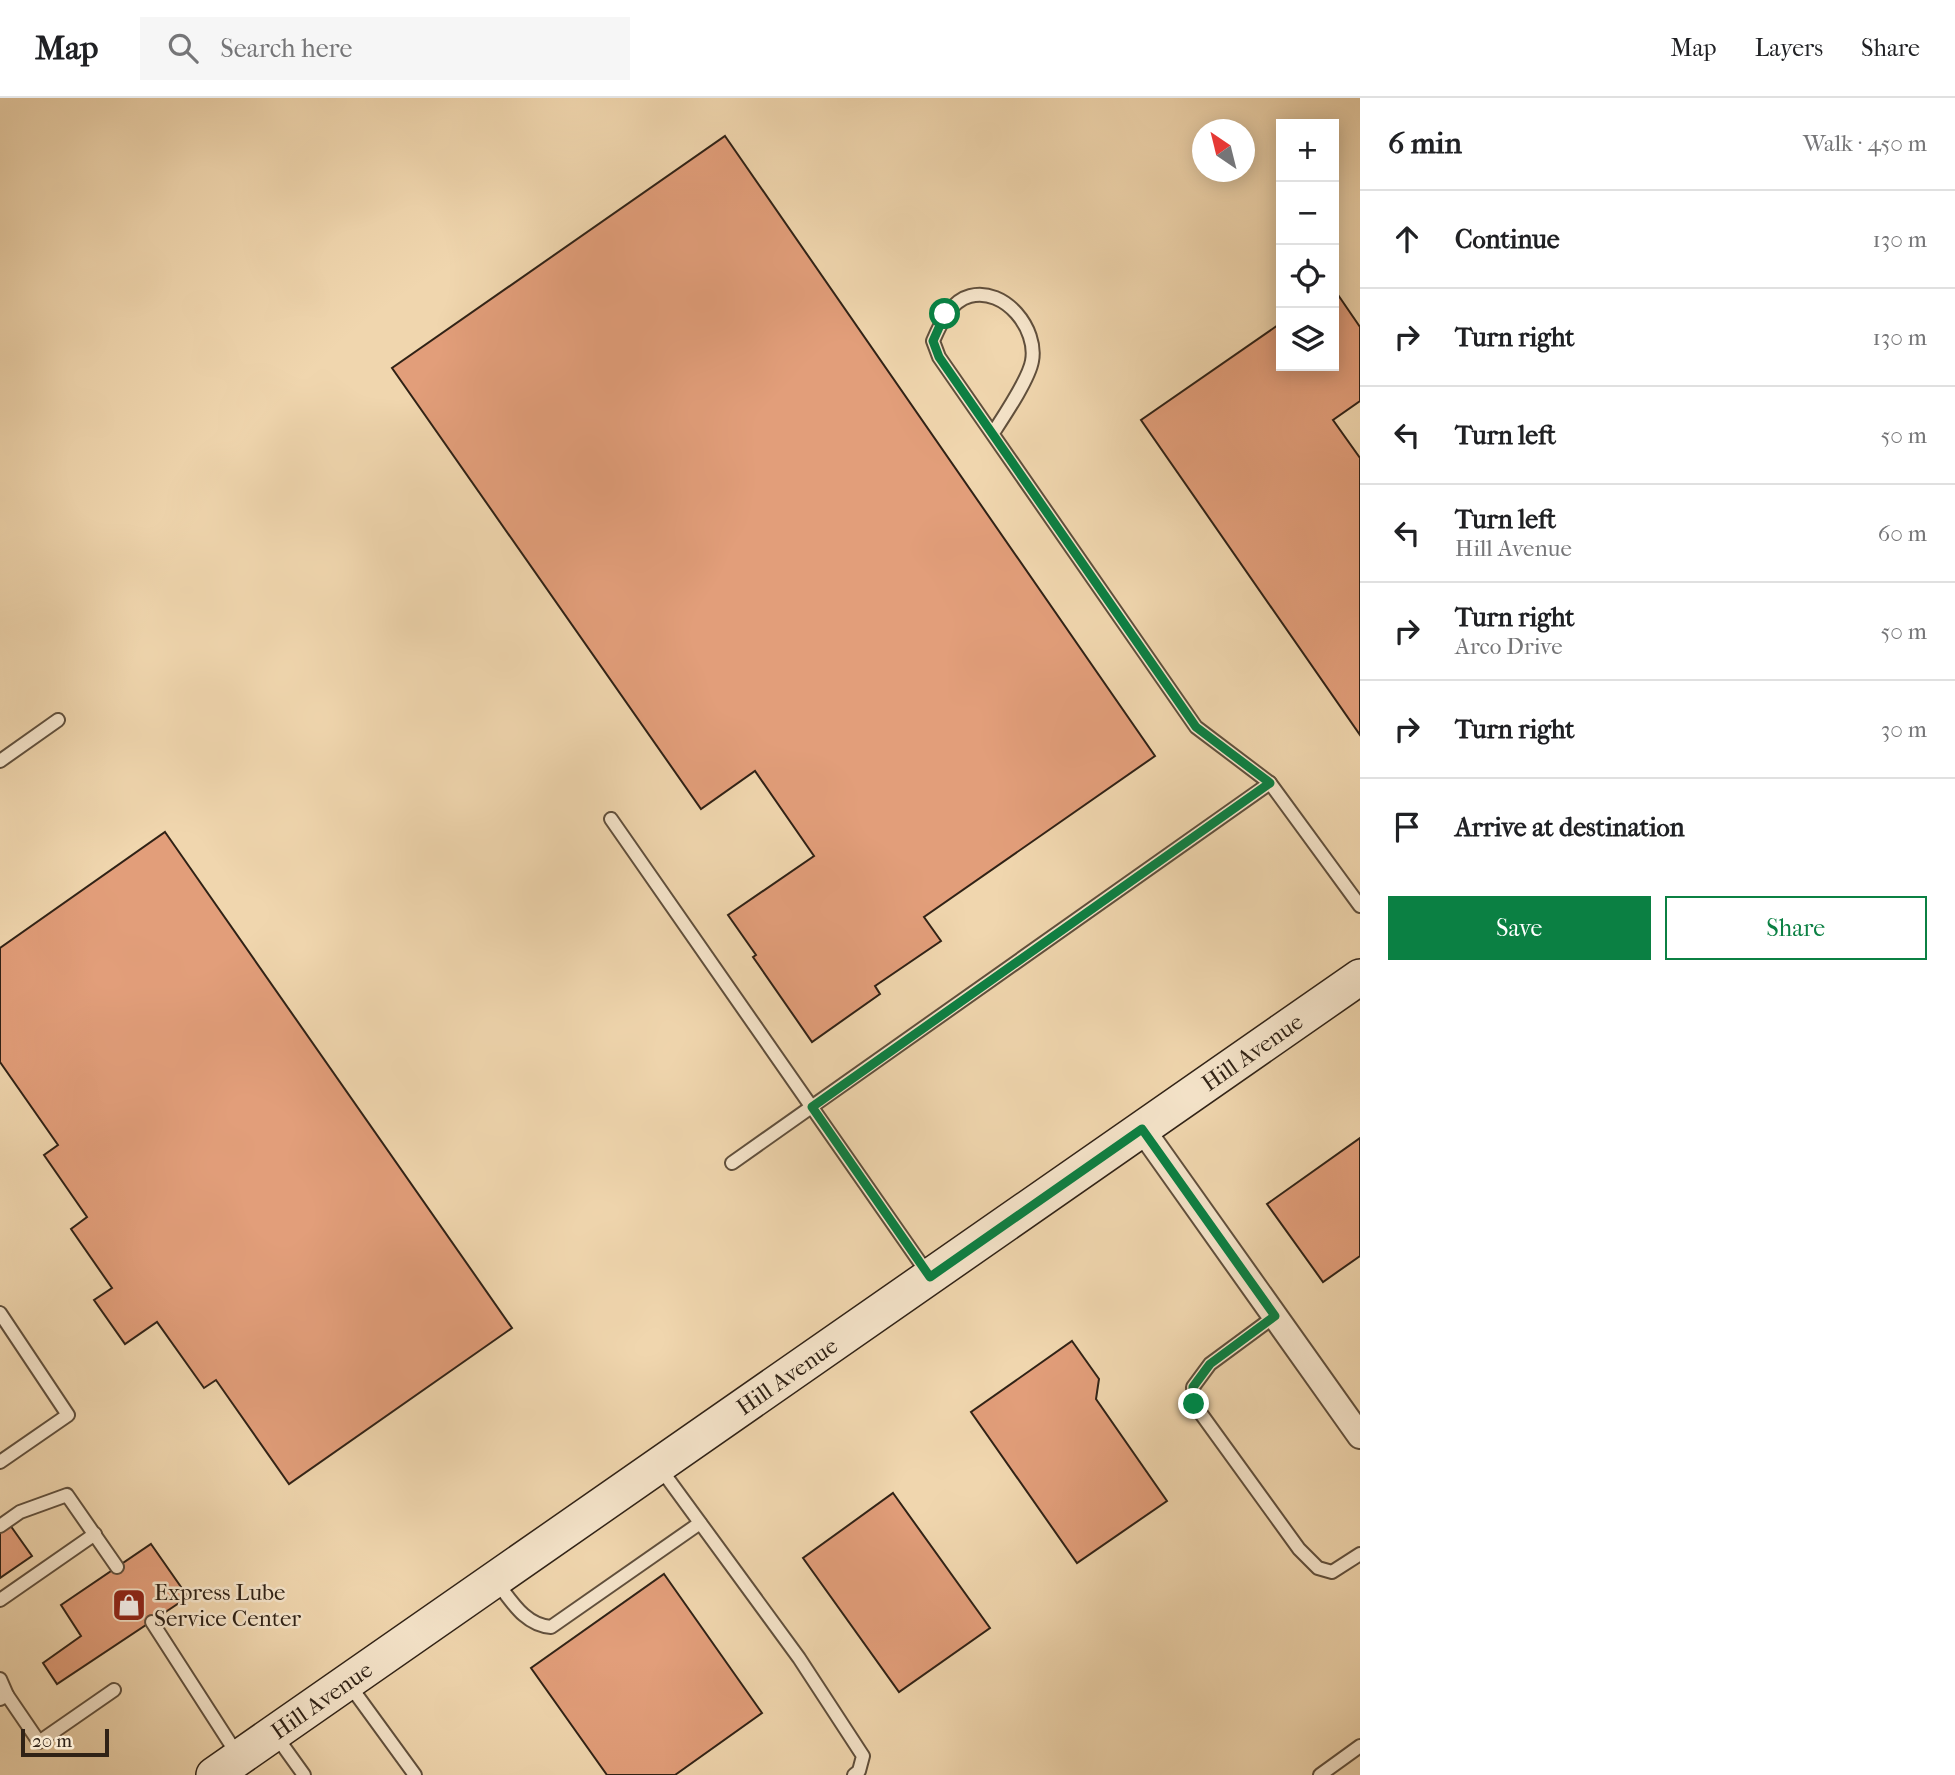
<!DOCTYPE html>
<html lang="en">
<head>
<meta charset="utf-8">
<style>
  :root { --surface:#fff; --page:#f6f6f6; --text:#202124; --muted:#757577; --line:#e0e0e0; --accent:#0b8043 }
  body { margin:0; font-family:"IM FELL French Canon",serif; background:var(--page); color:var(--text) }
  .controls { position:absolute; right:21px; top:21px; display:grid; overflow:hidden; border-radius:0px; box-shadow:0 4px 18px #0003 }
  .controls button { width:63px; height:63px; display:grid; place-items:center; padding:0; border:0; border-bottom:2px solid var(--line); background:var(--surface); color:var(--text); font:35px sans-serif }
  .compass { position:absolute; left:1192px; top:21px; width:63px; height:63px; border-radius:50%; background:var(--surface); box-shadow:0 4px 18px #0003; rotate:325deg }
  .scale { position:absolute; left:21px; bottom:18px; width:88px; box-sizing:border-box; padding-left:7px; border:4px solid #302216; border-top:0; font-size:19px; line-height:24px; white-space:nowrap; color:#302216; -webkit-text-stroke:5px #f5e4ca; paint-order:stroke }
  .stop { position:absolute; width:21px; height:21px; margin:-16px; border:5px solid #0b8043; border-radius:50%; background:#fff }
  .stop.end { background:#0b8043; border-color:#fff; box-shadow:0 2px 7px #0008 }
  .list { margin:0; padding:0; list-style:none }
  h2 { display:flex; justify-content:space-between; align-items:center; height:91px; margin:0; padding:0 28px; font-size:30px }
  h2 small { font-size:23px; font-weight:400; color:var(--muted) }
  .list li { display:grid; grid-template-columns:46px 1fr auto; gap:21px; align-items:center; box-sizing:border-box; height:98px; padding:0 28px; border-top:2px solid var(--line) }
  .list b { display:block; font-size:26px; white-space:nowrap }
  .list p { margin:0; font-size:23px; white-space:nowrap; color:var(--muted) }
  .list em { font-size:23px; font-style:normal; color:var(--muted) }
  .actions { display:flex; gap:14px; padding:21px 28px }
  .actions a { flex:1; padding:16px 0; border:2px solid var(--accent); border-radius:0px; text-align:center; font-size:24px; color:var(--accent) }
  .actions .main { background:var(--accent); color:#fff }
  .icon { flex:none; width:38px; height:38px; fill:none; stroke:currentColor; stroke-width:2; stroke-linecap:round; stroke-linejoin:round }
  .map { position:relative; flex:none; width:1360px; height:1677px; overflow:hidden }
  header { display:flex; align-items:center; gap:42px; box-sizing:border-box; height:98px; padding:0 35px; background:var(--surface); border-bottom:2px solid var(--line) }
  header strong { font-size:33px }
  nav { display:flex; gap:38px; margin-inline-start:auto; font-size:24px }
  .search { width:490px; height:63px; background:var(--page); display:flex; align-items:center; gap:18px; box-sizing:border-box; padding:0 24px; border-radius:0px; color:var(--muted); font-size:26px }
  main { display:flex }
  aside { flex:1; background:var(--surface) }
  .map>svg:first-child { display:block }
</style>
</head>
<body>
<header>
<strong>Map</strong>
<div class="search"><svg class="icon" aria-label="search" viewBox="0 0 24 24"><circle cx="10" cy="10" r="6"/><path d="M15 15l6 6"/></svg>Search here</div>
<nav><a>Map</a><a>Layers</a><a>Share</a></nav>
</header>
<main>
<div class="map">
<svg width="1360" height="1677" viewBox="0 0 1360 1677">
  <rect width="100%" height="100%" fill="#f0d6ae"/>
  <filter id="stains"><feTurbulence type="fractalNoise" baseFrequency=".00286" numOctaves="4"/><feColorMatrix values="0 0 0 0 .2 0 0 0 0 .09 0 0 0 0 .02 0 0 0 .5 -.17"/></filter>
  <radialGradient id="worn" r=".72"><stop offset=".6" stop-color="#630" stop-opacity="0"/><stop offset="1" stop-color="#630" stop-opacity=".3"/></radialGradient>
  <g fill="#e29e7a" stroke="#302216" stroke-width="2">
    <polygon points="725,38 1155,658 924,819 941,843 875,888 880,896 812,944 753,859 756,857 728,817 814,758 755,673 701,711 392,270"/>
    <polygon points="1334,191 1360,229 1360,303 1333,322 1360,360 1360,637 1141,322 1281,225 1281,268 1334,268"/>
    <polygon points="165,734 512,1230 289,1386 216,1282 204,1290 157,1224 125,1246 94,1202 112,1190 71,1131 87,1119 44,1057 58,1047 0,964 0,850"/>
    <polygon points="1360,1040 1360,1158 1323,1184 1267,1106"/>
    <polygon points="1072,1243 1099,1281 1096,1301 1167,1403 1077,1465 971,1314"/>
    <polygon points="893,1395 990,1530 899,1594 803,1460"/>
    <polygon points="10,1427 32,1458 0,1480 0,1434"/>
    <polygon points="151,1446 188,1499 57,1586 43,1565 81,1538 61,1507"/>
    <polygon points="664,1476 762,1615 675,1677 607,1677 531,1570"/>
  </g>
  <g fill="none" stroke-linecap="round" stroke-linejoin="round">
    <g stroke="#604f3c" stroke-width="16">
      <g id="service">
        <path d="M 993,335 C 1004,318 1029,281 1032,263 C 1038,231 1005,189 970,198 C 950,203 940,227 933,243 L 939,259 L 1196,629 L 1270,685 L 1360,808"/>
        <polyline points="0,663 58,622"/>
        <polyline points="611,721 928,1176"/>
        <polyline points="732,1065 1270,685"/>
        <polyline points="0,1215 68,1317 0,1364"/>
        <polyline points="1275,1218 1210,1266 1193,1289 1194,1306 1299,1451 1318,1470 1332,1474 1360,1456"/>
        <polyline points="660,1370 799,1560 863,1658 859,1673 854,1677"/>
        <polyline points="0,1428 20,1414 67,1397 117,1469"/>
        <path d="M 495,1482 C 511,1502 524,1527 551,1529 L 700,1425"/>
        <polyline points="0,1502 95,1436"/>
        <polyline points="152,1524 237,1656"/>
        <polyline points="0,1581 7,1597"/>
        <polyline points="348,1585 415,1677"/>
        <polyline points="0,1601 7,1597 39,1644 114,1592"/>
        <polyline points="276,1638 304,1677"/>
        <polyline points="1320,1677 1360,1648"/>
      </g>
    </g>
    <g stroke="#604f3c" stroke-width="28">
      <polyline id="minor" points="1142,1031 1360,1338"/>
    </g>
    <g stroke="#302216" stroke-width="38">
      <g id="secondary">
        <path id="s1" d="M 214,1677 L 1360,879"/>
      </g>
    </g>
    <use href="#service" stroke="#f5e4ca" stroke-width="12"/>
    <use href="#minor" stroke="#f5e4ca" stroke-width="24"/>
    <use href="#secondary" stroke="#f5e4ca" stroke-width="35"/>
  </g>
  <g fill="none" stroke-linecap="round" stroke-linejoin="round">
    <polyline stroke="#0b8043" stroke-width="9" points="945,216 933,243 939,259 1196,629 1270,685 812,1009 930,1179 1142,1031 1275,1218 1210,1266 1193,1289 1194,1306"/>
  </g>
  <defs>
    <g id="shop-square" transform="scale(1.75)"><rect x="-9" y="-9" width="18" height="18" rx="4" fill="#8f2418" stroke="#f5e4ca"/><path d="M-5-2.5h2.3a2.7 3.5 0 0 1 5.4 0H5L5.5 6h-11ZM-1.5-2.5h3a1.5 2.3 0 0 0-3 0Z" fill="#fff"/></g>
  </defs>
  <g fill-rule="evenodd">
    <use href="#shop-square" x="129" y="1507"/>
  </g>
  <g text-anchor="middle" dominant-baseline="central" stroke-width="5" stroke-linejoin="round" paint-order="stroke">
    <g font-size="23" fill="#302216" stroke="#f5e4ca">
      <text stroke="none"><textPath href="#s1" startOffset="1265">Hill Avenue</textPath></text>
      <text stroke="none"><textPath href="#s1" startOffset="698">Hill Avenue</textPath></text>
      <text stroke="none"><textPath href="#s1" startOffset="131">Hill Avenue</textPath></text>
    </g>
    <g font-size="23" fill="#302216" stroke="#f5e4ca" text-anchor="start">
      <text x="154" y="1494">Express Lube<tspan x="154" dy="26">Service Center</tspan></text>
    </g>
  </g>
  <rect width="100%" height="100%" filter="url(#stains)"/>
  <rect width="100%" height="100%" fill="url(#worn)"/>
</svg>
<div class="controls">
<button>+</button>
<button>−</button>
<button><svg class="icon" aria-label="locate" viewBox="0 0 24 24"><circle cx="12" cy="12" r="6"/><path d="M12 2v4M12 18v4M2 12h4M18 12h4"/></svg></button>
<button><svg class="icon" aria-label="layers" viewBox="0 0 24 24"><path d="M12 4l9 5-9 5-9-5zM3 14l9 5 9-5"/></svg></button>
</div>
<svg class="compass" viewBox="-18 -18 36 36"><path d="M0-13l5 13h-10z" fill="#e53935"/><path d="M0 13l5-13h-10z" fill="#757577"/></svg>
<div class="scale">20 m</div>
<div class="stop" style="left:945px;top:216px"></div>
<div class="stop end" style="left:1194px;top:1306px"></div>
</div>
<aside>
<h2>6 min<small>Walk · 450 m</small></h2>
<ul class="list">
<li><svg class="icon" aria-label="ahead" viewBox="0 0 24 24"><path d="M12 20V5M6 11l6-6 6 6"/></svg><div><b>Continue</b></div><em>130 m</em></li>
<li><svg class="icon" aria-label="right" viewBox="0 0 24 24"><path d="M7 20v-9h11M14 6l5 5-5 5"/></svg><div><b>Turn right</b></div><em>130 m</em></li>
<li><svg class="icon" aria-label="left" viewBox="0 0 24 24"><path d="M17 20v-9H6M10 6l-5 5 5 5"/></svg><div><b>Turn left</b></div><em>50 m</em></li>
<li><svg class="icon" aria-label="left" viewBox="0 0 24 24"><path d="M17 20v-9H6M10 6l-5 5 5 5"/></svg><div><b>Turn left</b><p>Hill Avenue</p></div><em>60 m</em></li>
<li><svg class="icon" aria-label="right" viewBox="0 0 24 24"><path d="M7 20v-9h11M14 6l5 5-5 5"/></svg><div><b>Turn right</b><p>Arco Drive</p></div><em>50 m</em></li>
<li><svg class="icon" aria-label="right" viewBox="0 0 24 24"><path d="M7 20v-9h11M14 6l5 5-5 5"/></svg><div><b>Turn right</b></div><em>30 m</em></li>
<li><svg class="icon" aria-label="arrive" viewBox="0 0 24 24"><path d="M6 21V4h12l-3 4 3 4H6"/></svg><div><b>Arrive at destination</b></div></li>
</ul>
<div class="actions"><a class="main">Save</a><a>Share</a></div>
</aside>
</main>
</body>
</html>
